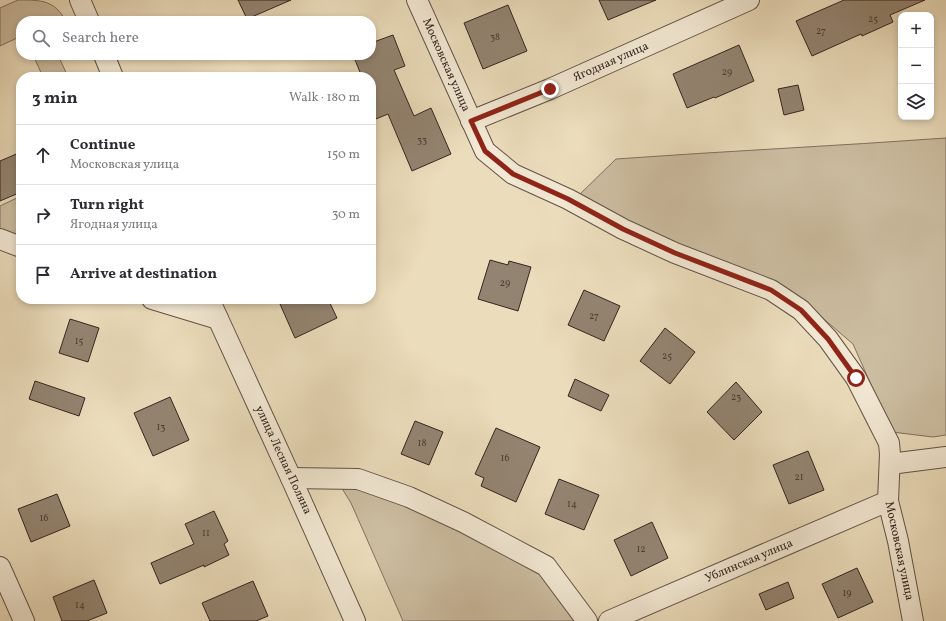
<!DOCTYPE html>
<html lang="en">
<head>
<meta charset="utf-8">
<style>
  :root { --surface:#fff; --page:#f2f2f3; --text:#2b2b33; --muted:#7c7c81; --line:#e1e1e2 }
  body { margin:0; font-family:Vollkorn,serif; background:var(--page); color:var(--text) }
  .controls { position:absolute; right:12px; top:12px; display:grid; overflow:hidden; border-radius:8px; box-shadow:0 2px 6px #0003 }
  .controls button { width:36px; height:36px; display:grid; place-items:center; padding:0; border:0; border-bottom:1px solid var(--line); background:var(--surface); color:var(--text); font:20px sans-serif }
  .stop { position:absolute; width:12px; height:12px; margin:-9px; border:3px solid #8f2418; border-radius:50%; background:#fff }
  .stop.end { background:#8f2418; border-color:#fff; box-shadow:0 1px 4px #0008 }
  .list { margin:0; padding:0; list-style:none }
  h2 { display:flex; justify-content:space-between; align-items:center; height:52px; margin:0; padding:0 16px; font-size:17px }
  h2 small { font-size:13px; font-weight:400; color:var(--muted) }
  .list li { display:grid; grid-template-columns:26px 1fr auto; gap:12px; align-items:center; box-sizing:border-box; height:60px; padding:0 16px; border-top:1px solid var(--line) }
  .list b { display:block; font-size:15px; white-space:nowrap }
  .list p { margin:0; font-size:13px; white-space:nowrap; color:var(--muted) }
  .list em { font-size:13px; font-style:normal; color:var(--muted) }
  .icon { flex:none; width:22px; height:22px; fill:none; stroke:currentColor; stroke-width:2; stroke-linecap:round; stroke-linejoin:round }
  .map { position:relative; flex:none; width:946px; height:621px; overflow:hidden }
  .search { position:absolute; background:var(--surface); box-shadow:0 2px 6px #0003; left:16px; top:16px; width:360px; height:44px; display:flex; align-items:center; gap:10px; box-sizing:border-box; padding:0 14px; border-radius:16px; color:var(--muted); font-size:15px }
  .panel { position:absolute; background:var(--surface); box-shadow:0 2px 6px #0003; left:16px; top:72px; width:360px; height:232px; border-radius:16px }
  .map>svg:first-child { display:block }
</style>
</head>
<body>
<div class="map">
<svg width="946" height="621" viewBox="0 0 946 621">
  <rect width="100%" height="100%" fill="#ebdcbb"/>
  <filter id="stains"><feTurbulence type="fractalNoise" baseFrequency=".005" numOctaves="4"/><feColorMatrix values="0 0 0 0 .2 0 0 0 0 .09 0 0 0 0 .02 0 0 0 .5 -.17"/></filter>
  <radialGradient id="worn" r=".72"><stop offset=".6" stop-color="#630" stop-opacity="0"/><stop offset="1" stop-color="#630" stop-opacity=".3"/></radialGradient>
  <g fill="#ccbda1" stroke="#807160">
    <path d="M 18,0 C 42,0 54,0 66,21 L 21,21 L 21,36 L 0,46 L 0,8 Z"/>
    <polygon points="33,55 58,55 68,77 43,77"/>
    <path d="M 946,138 L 946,435 L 933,437 L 892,432 L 853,344 L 790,290 L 723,266 L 663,242 L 579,195 L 616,159 C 726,151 836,146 946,138 Z"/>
    <polygon points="21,196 21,239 0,231 0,206"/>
    <polygon points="344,484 380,493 472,535 544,576 579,621 403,621 351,503 343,490"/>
  </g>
  <g fill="#938471" stroke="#342520">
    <polygon points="238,0 291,0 247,19"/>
    <polygon points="599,0 656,0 608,20"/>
    <polygon points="844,0 925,0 890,15 893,22 862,36 861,34 812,56 796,21"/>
    <polygon points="508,5 527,51 483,69 464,23"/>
    <polygon points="393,35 405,66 394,70 414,116 431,108 451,154 412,171 388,114 371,121 371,77 362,77 353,55 371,55 371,43"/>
    <polygon points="739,45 754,81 715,98 714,97 687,108 673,74"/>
    <polygon points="798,85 804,110 784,115 778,89"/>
    <polygon points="21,152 21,192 0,201 0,161"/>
    <polygon points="490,260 508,265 509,261 531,267 518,311 478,299"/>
    <polygon points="584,290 620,306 604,341 568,325"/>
    <polygon points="290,299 328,299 337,318 295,338 280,304"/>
    <polygon points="70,319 99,328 88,362 59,353"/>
    <polygon points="665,328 695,352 670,384 640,361"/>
    <polygon points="575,379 609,395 601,411 568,396"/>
    <polygon points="35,381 85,398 79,416 29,399"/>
    <polygon points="736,382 762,412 734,440 707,412"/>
    <polygon points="170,397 189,440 153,456 134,413"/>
    <polygon points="415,421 443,432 429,465 401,454"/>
    <polygon points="496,428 540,447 516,502 481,486 484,478 475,474"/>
    <polygon points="808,451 824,490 789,504 773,465"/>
    <polygon points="559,479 599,495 584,530 545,514"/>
    <polygon points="57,494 70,526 31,542 18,509"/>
    <polygon points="214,511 228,541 224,544 229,555 204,567 204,565 160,584 151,563 194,544 185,524"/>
    <polygon points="652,522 668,558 631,576 614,540"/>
    <polygon points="857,568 873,602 838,618 822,584"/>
    <polygon points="94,580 107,613 87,621 62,621 53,597"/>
    <polygon points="253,581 268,616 256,621 210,621 202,603"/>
    <polygon points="788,582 794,598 766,610 759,594"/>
  </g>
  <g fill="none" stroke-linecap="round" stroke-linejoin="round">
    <g stroke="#625347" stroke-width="22">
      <g id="minor">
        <polyline points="80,0 89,21"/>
        <polyline points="417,0 485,151 513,174 568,199 623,229 675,253 771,290 801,310 828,339 856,378 889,443 890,454 888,501 898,541 913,621"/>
        <polyline points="104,55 113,77"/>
        <polyline points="471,121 550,89 749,0"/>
        <polyline points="0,239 21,247"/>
        <polyline points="152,299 218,319"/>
        <polyline points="209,299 291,478 355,621"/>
        <polyline points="890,464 946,457"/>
        <polyline points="291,478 358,479 409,497 463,522 546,566 587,621"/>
        <polyline points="0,567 24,621"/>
        <polyline points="609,621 888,501"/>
      </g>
    </g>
    <use href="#minor" stroke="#f2e8d3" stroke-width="20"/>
  </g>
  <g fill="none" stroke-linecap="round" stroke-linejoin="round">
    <polyline stroke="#8f2418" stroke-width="5" points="550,89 471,121 485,151 513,174 568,199 623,229 675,253 771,290 801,310 828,339 856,378"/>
  </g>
  <g text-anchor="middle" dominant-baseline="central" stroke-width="3.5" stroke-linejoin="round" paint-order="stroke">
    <g font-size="10" fill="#4c3d34">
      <text x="873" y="19">25</text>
      <text x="821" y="31">27</text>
      <text x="495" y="37">38</text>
      <text x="727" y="72">29</text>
      <text x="422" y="140">33</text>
      <text x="505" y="283">29</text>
      <text x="594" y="316">27</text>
      <text x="79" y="341">15</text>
      <text x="667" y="356">25</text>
      <text x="736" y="397">23</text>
      <text x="161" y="427">13</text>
      <text x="422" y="443">18</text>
      <text x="505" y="458">16</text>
      <text x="799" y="477">21</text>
      <text x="572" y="504">14</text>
      <text x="44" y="518">16</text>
      <text x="206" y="533">11</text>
      <text x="641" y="549">12</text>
      <text x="847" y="593">19</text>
      <text x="80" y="605">14</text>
    </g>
    <g font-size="12" fill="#342520" stroke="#f2e8d3">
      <text transform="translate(611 62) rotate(-24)">Ягодная улица</text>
      <text transform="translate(446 65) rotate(66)">Московская улица</text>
      <text transform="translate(283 460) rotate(65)">улица Лесная Поляна</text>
      <text transform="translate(899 551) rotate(78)">Московская улица</text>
      <text transform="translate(749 561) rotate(-23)">Ублинская улица</text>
    </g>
  </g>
  <rect width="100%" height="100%" filter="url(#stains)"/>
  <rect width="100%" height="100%" fill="url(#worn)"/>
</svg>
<div class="controls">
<button>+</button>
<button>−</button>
<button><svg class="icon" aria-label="layers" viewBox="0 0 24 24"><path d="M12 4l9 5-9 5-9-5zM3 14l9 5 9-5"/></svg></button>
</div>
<div class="stop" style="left:856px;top:378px"></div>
<div class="stop end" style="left:550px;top:89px"></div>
<div class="search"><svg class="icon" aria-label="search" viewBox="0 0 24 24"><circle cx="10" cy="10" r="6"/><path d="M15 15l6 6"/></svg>Search here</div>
<section class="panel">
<h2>3 min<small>Walk · 180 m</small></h2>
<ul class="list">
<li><svg class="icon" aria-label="ahead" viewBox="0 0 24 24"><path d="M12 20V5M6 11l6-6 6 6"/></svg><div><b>Continue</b><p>Московская улица</p></div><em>150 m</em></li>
<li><svg class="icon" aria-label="right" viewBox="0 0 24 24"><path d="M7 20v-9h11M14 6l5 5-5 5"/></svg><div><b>Turn right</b><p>Ягодная улица</p></div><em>30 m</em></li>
<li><svg class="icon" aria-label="arrive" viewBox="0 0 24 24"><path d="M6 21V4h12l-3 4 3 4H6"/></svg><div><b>Arrive at destination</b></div></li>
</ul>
</section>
</div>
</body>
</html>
